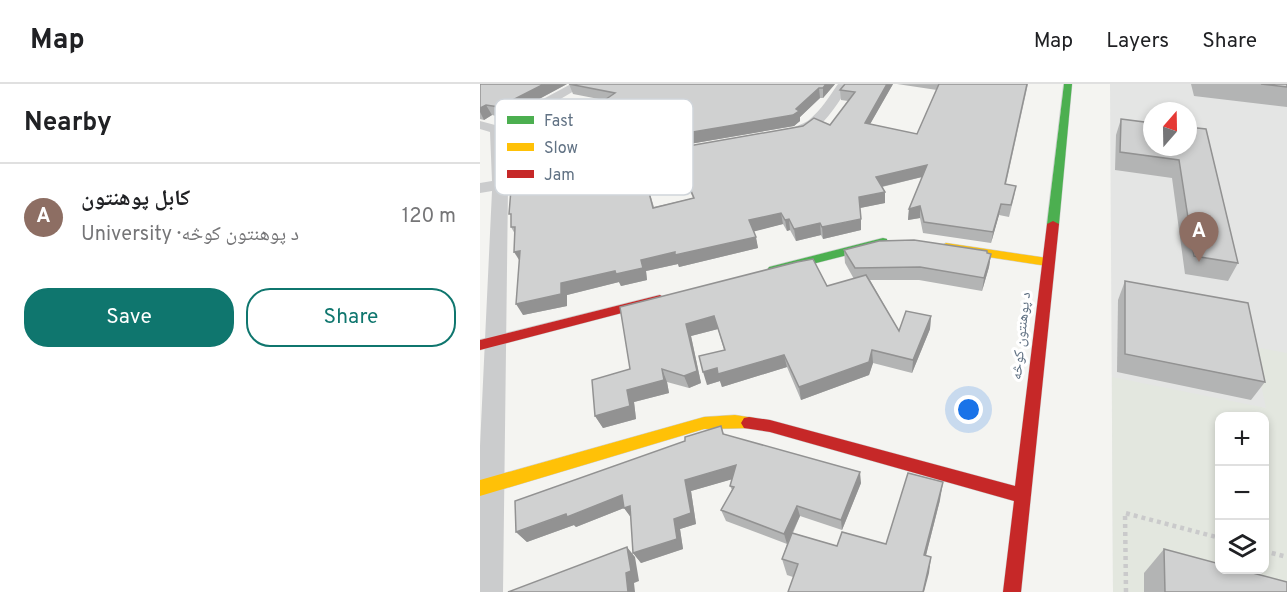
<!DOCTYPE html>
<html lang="en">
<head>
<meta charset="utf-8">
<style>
  :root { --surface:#fff; --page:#f2f2f2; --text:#202124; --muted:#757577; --line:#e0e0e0; --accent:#0f766e }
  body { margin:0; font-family:Overpass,"Noto Naskh Arabic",sans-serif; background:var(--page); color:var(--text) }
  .controls { position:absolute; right:18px; bottom:18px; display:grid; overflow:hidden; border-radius:12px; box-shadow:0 3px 9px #0003 }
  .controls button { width:54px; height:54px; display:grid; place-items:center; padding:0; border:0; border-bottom:2px solid var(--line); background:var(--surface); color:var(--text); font:30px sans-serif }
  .compass { position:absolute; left:663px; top:18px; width:54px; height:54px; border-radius:50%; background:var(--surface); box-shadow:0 3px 9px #0003; rotate:20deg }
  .you { position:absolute; left:489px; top:326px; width:21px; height:21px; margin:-15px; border:4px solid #fff; border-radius:50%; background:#1a73e8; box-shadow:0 0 0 9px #1a73e833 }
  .badge { display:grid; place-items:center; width:39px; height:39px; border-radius:50%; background:var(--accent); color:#fff; font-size:20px; font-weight:700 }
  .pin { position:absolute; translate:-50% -50px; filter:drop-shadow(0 2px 3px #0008) }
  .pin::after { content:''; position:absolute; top:32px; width:21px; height:18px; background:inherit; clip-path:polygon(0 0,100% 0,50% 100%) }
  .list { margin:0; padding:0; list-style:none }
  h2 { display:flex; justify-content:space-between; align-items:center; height:78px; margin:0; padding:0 24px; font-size:26px }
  h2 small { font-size:20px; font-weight:400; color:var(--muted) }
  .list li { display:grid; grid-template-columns:39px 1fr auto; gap:18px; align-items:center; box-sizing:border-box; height:108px; padding:0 24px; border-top:2px solid var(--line) }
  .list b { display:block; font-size:22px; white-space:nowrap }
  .list p { margin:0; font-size:20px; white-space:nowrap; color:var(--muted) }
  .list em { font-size:20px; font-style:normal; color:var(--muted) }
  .actions { display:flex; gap:12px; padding:18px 24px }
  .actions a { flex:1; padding:14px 0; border:2px solid var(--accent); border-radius:24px; text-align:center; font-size:21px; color:var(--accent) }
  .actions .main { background:var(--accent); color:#fff }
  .icon { flex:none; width:33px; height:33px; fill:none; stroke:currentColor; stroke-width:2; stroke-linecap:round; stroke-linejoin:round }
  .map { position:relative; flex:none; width:807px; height:508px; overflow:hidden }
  header { display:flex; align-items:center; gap:36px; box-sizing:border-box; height:84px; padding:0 30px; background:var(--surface); border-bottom:2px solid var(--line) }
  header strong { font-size:28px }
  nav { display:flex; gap:33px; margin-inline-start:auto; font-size:21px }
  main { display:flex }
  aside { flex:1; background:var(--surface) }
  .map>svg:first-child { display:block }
</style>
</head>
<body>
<header>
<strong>Map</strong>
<nav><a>Map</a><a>Layers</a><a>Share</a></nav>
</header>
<main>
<aside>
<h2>Nearby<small></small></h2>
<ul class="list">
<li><span class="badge" style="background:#8d6e63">A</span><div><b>کابل پوهنتون</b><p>University · د پوهنتون کوڅه</p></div><em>120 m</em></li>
</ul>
<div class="actions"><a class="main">Save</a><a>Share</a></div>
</aside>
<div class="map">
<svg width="807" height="508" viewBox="0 0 807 508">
  <rect width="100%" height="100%" fill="#f4f4f1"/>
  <path fill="#e4e5e4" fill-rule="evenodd" d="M 630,0 L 807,0 L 807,508 L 633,508 ZM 672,27 L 708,27 L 708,63 L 672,63 ZM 740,332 L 784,332 L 784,486 L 740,486 Z"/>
  <path fill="#e3e7df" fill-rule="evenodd" d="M 773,263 L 807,269 L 807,508 L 633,508 L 632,293 L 786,324 ZM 740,332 L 784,332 L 784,486 L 740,486 Z"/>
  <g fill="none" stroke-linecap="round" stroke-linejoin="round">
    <g stroke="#cfd1d1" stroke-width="1">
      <g id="fast">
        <polygon points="584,0 592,0 579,140 573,143 567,140"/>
        <polygon points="403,154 407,155 407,161 293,190 287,186 289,183"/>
      </g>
    </g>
    <g stroke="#cfd1d1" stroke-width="1">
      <g id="slow">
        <polygon points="466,159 567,174 573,178 567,182 462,166 460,163"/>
        <polygon points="255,331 274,334 277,339 274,344 224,345 0,412 0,396 224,333"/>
      </g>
    </g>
    <g stroke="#cfd1d1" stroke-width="1">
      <g id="jam">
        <polygon points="573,137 579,140 541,508 523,508 534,417 290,348 264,344 261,339 264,334 269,333 290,336 535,402 567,140"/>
        <polygon points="180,211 186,215 184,218 0,266 0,256"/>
      </g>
    </g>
    <g stroke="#cacacb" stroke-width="4.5" stroke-dasharray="4 4" stroke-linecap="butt">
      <polyline points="784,467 807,473"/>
      <polyline points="646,508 645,429 740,454"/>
    </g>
    <g fill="#cbcccd" fill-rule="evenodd">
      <polygon points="91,0 106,0 24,48 27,94 38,95 40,98 38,101 28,104 23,508 0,508 0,362 12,107 0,109 0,99 12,97 10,48 0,45 0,37 15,41"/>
      <path d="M 358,0 L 370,0 C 358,19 337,58 309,51 L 307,48 C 313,42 322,41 329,36 C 341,26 349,13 358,0 Z"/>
    </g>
    <use href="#fast" fill="#4caf50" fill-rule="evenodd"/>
    <use href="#slow" fill="#ffc107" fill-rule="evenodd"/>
    <use href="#jam" fill="#c62828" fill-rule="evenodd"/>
  </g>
  <g fill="#b3b4b4" fill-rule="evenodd">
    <polygon points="0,0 87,0 24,34 12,31 4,36 0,35"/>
    <polygon points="89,0 355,0 343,14 340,14 320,33 320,37 314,42 163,68 152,31 138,41 125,38 125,75 38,90 33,70 30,65 101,32 124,16 93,10"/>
    <path d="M 365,0 L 413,0 L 390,40 L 437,50 L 457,6 L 417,0 L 548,0 L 526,100 L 536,102 L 534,113 L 529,133 L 519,131 L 511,159 L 443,149 L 440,134 L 428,136 L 429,125 L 442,93 L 402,103 L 405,108 L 405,119 L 380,124 L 381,146 L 343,155 L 341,151 L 316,157 L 310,146 L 307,147 L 303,140 L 274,147 L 278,164 L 199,183 L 198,180 L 166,187 L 167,196 L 141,202 L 139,198 L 87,211 L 87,222 L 43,231 L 39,176 L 35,150 L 31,143 L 350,41 L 368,17 L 361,16 L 360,6 ZM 205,96 L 213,114 L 174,123 L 168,104 Z"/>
    <polygon points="711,0 807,0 807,23 714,12"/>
    <polygon points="641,35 726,45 758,179 748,197 705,190 692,94 635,86 636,51"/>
    <polygon points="364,166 511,170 509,183 502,207 439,196 390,196 419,247 451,232 450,245 432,289 393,279 389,291 321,316 307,283 242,303 240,297 227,301 244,266 238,245 211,252 221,299 209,304 187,298 189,309 154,318 156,335 123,344 115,332 150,285 140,223 347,202 374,195 365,179"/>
    <polygon points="645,197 785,298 771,316 637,288 638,216"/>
    <polygon points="241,342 244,350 381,399 362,446 320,432 313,449 357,462 406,460 460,416 446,471 449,489 313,493 307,491 302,475 307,460 246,437 241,426 252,406 250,402 252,395 211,407 216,440 200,445 203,465 161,479 153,469 151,433 144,424 96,443 94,441 47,458 36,448 205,357"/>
    <polygon points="684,465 807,508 664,508 664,489"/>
  </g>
  <g fill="#929292">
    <polygon points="64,0 87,0 24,34 19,23"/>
    <polygon points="346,0 355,0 343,14 343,4"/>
    <polygon points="407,0 413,0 385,49 385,39"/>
    <polygon points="339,4 340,14 320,33 320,37 314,42 163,68 159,57 316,25"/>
    <polygon points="6,21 12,31 4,36 0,28 0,24"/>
    <polygon points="149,21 152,31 138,41 135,30"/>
    <polygon points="121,27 125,38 125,75 38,90 33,79"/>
    <polygon points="447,81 446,92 396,104 396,93"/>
    <polygon points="202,85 205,96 168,104 177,135 165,93"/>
    <polygon points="405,108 405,119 380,124 379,113"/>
    <polygon points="521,120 519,131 511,159 513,148"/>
    <polygon points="440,122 440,134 428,136 429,125"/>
    <polygon points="301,129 303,140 272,148 269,136"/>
    <polygon points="309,135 310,146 307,147 305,136"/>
    <polygon points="381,135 381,146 343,155 342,143"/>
    <polygon points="340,139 341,151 316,157 314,145"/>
    <polygon points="276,153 278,164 199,183 198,180 166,187 167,196 141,202 139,198 87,211 87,222 43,231 36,220 81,199 161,176 195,168"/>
    <polygon points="40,167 41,179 34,168"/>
    <polygon points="511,170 509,183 502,207 504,194"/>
    <polygon points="234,232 238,245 211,252 221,299 209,304 204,292 206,240"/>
    <polygon points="451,232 450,245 432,289 433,276"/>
    <polygon points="392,266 393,279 389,291 321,316 319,303"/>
    <polygon points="304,271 307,283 242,303 240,297 227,301 223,288 237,284"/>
    <polygon points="182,285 187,298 189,309 154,318 156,335 123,344 115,332 147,306"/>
    <polygon points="256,381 260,393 211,407 216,440 200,445 203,465 161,479 153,469 205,396"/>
    <polygon points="380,388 381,399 362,446 361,436"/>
    <polygon points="463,398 460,416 442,487 444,471"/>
    <polygon points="142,411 157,433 152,435 144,424 96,443 94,441 47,458 36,448"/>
    <polygon points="317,422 320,432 307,460 304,450"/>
    <polygon points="147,463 155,473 159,497 154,499 155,508 148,508 146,489"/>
    <polygon points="451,473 449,489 444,508 443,508"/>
  </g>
  <g fill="#d0d1d1" stroke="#929292" stroke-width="1.5" fill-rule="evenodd">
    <polygon points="0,0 64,0 19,23 6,21 0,24"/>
    <polygon points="89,0 346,0 343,4 339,4 316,25 319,27 313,31 159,57 149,21 135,30 121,27 121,64 33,79 33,65 30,65 35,31 50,22 101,32 135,9"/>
    <path d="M 365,0 L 407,0 L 385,39 L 437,50 L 459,0 L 547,0 L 525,100 L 536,102 L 531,121 L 521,120 L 513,148 L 444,138 L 440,122 L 429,125 L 447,81 L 396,93 L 405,108 L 379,113 L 381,135 L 342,143 L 340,139 L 314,145 L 309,135 L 305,136 L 301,129 L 269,136 L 276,153 L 195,171 L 195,168 L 161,176 L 163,184 L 136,190 L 135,187 L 81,199 L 81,210 L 36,220 L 40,167 L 34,168 L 35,143 L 31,143 L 31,130 L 29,130 L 32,93 L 323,42 L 334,34 L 350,41 L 375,8 L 360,6 ZM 202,85 L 214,114 L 173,124 L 165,93 Z"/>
    <polygon points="781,0 807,0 807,3"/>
    <polygon points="641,35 672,39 672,63 708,63 708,43 726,45 758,179 714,172 699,76 640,68"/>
    <polygon points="434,156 507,167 507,169 511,170 504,194 440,183 375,184 364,166 399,157"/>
    <polygon points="333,175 347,202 386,191 419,247 426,227 451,232 433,276 392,266 389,278 319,303 304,271 238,290 237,284 223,288 219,272 245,266 234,232 206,240 217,287 204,292 182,285 184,296 147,306 150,322 115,332 112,296 150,285 140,223 317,178"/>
    <polygon points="645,197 768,219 785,298 645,270"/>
    <polygon points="241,342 243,350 380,388 361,436 317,422 304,450 241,426 254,403 250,402 256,381 205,396 211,429 194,435 197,455 153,469 150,422 144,424 142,411 87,433 86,430 36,448 35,417 205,357 205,353"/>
    <polygon points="428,389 463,398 444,471 451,473 443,508 308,508 318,480 302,475 312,449 357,462 362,448 406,460"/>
    <polygon points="147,463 151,487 146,489 148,508 28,508"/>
    <polygon points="684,465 740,480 740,486 761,486 807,498 807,508 685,508"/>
  </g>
  <g text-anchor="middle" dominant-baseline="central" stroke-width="6" stroke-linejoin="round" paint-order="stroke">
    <g font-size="15" fill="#617284" stroke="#fff">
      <text transform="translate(542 252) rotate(-84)">د پوهنتون کوڅه</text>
    </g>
  </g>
  <rect x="15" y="15" width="198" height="96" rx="9" fill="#fff" stroke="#d0d5da" stroke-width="1.5"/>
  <rect x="27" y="32" width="27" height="8" fill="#4caf50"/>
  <rect x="27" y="59" width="27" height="8" fill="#ffc107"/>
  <rect x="27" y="86" width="27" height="8" fill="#c62828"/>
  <g font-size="16" fill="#617284">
    <text x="64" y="42">Fast</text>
    <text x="64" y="69">Slow</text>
    <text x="64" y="96">Jam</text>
  </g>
</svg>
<div class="controls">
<button>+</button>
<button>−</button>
<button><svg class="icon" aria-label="layers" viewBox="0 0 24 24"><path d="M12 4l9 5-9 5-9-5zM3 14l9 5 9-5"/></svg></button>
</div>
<svg class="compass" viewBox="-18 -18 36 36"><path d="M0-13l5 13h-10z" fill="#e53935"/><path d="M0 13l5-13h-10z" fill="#757577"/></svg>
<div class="you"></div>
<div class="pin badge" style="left:719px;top:178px;background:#8d6e63">A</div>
</div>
</main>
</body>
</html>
